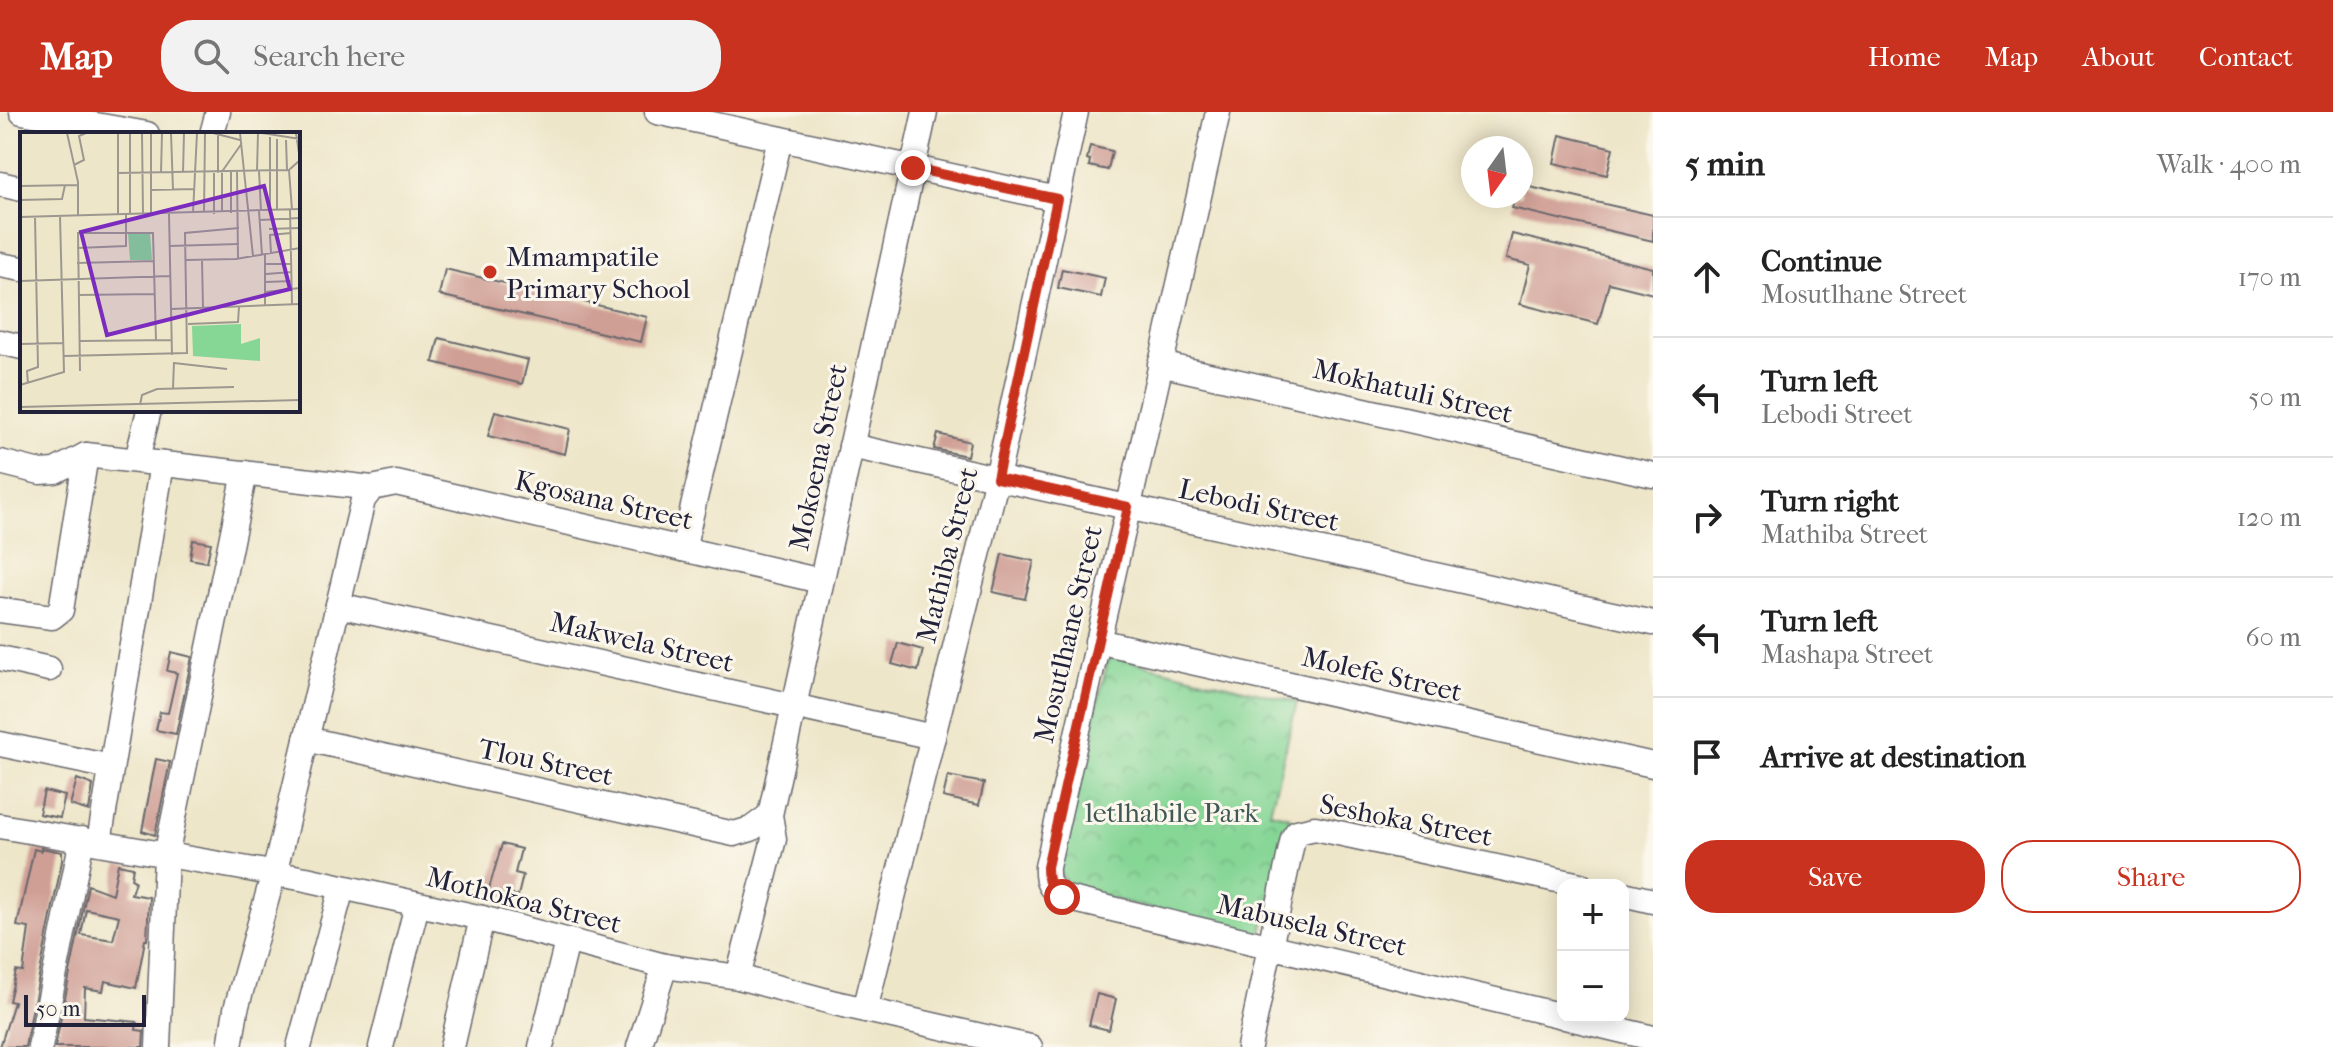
<!DOCTYPE html>
<html lang="en">
<head>
<meta charset="utf-8">
<style>
  :root { --surface:#fff; --page:#f2f2f2; --text:#222; --muted:#767676; --line:#e0e0e0; --accent:#c8321e }
  body { margin:0; font-family:"IM FELL French Canon",serif; background:var(--page); color:var(--text) }
  .controls { position:absolute; right:24px; bottom:24px; display:grid; overflow:hidden; border-radius:16px; box-shadow:0 4px 20px #0003 }
  .controls button { width:72px; height:72px; display:grid; place-items:center; padding:0; border:0; border-bottom:2px solid var(--line); background:var(--surface); color:var(--text); font:40px sans-serif }
  .compass { position:absolute; left:1461px; top:24px; width:72px; height:72px; border-radius:50%; background:var(--surface); box-shadow:0 4px 20px #0003; rotate:194deg }
  .scale { position:absolute; left:24px; bottom:20px; width:122px; box-sizing:border-box; padding-left:8px; border:4px solid #22223b; border-top:0; font-size:22px; line-height:28px; white-space:nowrap; color:#22223b; -webkit-text-stroke:6px #fbf7ec; paint-order:stroke }
  .stop { position:absolute; width:24px; height:24px; margin:-18px; border:6px solid #c8321e; border-radius:50%; background:#fff }
  .stop.end { background:#c8321e; border-color:#fff; box-shadow:0 2px 8px #0008 }
  .list { margin:0; padding:0; list-style:none }
  h2 { display:flex; justify-content:space-between; align-items:center; height:104px; margin:0; padding:0 32px; font-size:34px }
  h2 small { font-size:26px; font-weight:400; color:var(--muted) }
  .list li { display:grid; grid-template-columns:52px 1fr auto; gap:24px; align-items:center; box-sizing:border-box; height:120px; padding:0 32px; border-top:2px solid var(--line) }
  .list b { display:block; font-size:30px; white-space:nowrap }
  .list p { margin:0; font-size:26px; white-space:nowrap; color:var(--muted) }
  .list em { font-size:26px; font-style:normal; color:var(--muted) }
  .actions { display:flex; gap:16px; padding:24px 32px }
  .actions a { flex:1; padding:18px 0; border:2px solid var(--accent); border-radius:32px; text-align:center; font-size:28px; color:var(--accent) }
  .actions .main { background:var(--accent); color:#fff }
  .icon { flex:none; width:44px; height:44px; fill:none; stroke:currentColor; stroke-width:2; stroke-linecap:round; stroke-linejoin:round }
  .map { position:relative; flex:none; width:1653px; height:935px; overflow:hidden }
  header { display:flex; align-items:center; gap:48px; box-sizing:border-box; height:112px; padding:0 40px; background:var(--accent); color:#fff }
  header strong { font-size:38px }
  nav { display:flex; gap:44px; margin-inline-start:auto; font-size:28px }
  .search { width:560px; height:72px; background:var(--page); display:flex; align-items:center; gap:20px; box-sizing:border-box; padding:0 28px; border-radius:32px; color:var(--muted); font-size:30px }
  main { display:flex }
  aside { flex:1; background:var(--surface) }
  .map>svg:first-child { display:block }
</style>
</head>
<body>
<header>
<strong>Map</strong>
<div class="search"><svg class="icon" aria-label="search" viewBox="0 0 24 24"><circle cx="10" cy="10" r="6"/><path d="M15 15l6 6"/></svg>Search here</div>
<nav><a>Home</a><a>Map</a><a>About</a><a>Contact</a></nav>
</header>
<main>
<div class="map">
<svg width="1653" height="935" viewBox="0 0 1653 935">
  <defs>
    <pattern id="park-crowns" width="20" height="18" patternUnits="userSpaceOnUse" patternTransform="scale(2)"><rect width="20" height="18" fill="#86d696"/><path d="M2 6a3 3 0 1 1 6 0M12 15a3 3 0 1 1 6 0" fill="none" stroke="#73b782"/></pattern>
  </defs>
  <rect width="100%" height="100%" fill="#fbf7ec"/>
  <filter id="ink" filterUnits="userSpaceOnUse"><feTurbulence type="fractalNoise" baseFrequency=".0125" numOctaves="2"/><feDisplacementMap in="SourceGraphic" scale="16" xChannelSelector="R" yChannelSelector="G"/><feConvolveMatrix kernelMatrix="1 2 1 2 8 2 1 2 1" color-interpolation-filters="sRGB"/></filter>
  <filter id="wash" filterUnits="userSpaceOnUse"><feTurbulence type="fractalNoise" baseFrequency=".006" numOctaves="4" result="noise"/><feDisplacementMap in="SourceGraphic" scale="32" xChannelSelector="R" yChannelSelector="G"/><feGaussianBlur stdDeviation="1.8" result="paint"/><feColorMatrix in="noise" values="0 0 0 0 0 0 0 0 0 0 0 0 0 0 0 0 0 1.4 0 .05"/><feComposite in="paint" operator="in"/></filter>
  <g filter="url(#wash)">
    <rect width="100%" height="100%" fill="#eee6c9"/>
    <polygon fill="url(#park-crowns)" stroke="#547c68" stroke-width="2" points="1109,544 1297,590 1270,700 1290,705 1261,824 1072,777 1057,757"/>
    <g id="blocks">
      <g fill="#cf9e94" fill-rule="evenodd">
        <polygon points="1560,23 1613,36 1607,63 1554,51"/>
        <polygon points="1090,34 1112,39 1108,58 1089,54 1090,48 1087,47"/>
        <polygon points="1521,73 1653,103 1653,129 1512,96 1515,84 1521,84"/>
        <polygon points="1512,122 1653,156 1653,182 1609,171 1598,212 1520,192 1530,153 1506,147"/>
        <polygon points="445,157 647,205 641,230 439,183"/>
        <polygon points="1062,157 1105,166 1101,185 1058,176"/>
        <polygon points="439,226 528,248 522,272 433,250"/>
        <polygon points="495,299 570,317 565,342 488,324"/>
        <polygon points="938,322 970,330 967,344 934,337"/>
        <polygon points="193,428 211,431 207,450 190,447"/>
        <polygon points="1002,442 1034,449 1025,487 993,480"/>
        <polygon points="898,531 923,538 918,559 892,552"/>
        <polygon points="171,540 192,545 176,622 156,618 160,600 168,601 177,561 167,559"/>
        <polygon points="156,647 170,650 155,723 142,719"/>
        <polygon points="948,664 984,671 979,693 943,685"/>
        <polygon points="77,667 93,673 89,699 70,693"/>
        <polygon points="44,679 65,684 60,706 39,702"/>
        <polygon points="502,732 521,737 515,761 523,763 518,784 509,782 509,785 488,780"/>
        <polygon points="41,736 62,740 62,749 25,935 0,935 14,890 9,889 16,859 23,860 29,816 17,814 34,737 41,739"/>
        <path d="M 118,752 L 133,755 L 131,767 L 135,769 L 131,782 L 149,785 L 147,828 L 145,828 L 136,876 L 105,869 L 103,879 L 85,876 L 84,905 L 137,910 L 136,918 L 144,919 L 143,935 L 55,935 L 88,773 L 112,782 ZM 86,797 L 119,804 L 113,828 L 81,823 Z"/>
        <polygon points="1097,882 1116,887 1109,918 1089,913"/>
      </g>
    </g>
  </g>
  <g filter="url(#ink)">
    <use href="#blocks" fill-opacity="0" stroke="#69676d" stroke-width="2"/>
    <g fill="none" stroke-linecap="round" stroke-linejoin="round">
      <g stroke="#69676d" stroke-width="27">
        <g id="minor">
          <polyline points="22,0 147,22"/>
          <polyline points="657,0 1057,87"/>
          <path d="M 1218,0 L 1047,755 C 1046,771 1050,776 1062,785 L 1563,904"/>
          <polyline points="212,22 218,0"/>
          <polyline points="0,72 22,77"/>
          <polyline points="0,153 22,157"/>
          <polyline points="0,230 22,235"/>
          <polyline points="1160,252 1653,363"/>
          <polyline points="851,334 1653,511"/>
          <polyline points="137,348 149,298"/>
          <polyline points="0,350 40,360 55,359 86,343 372,376 396,371 821,469"/>
          <polyline points="683,437 780,27"/>
          <polyline points="338,493 933,625"/>
          <polyline points="0,498 52,505 61,498 86,343"/>
          <polyline points="1097,529 1653,653"/>
          <polyline points="0,546 49,557"/>
          <polyline points="306,627 734,722 751,717 770,703"/>
          <polyline points="0,632 111,655"/>
          <polyline points="0,714 306,767 482,806 665,854 738,865 835,891 1030,935"/>
          <polyline points="99,730 162,352"/>
          <polyline points="1623,782 1653,789"/>
          <polyline points="738,865 774,727 770,703 925,0"/>
          <polyline points="865,898 997,366 1076,0"/>
          <polyline points="1565,905 1653,926"/>
          <polyline points="40,935 82,727"/>
          <polyline points="158,935 166,744 245,361"/>
          <polyline points="230,935 236,897 278,746 363,388 372,376"/>
          <polyline points="299,935 342,776"/>
          <polyline points="381,935 417,793"/>
          <polyline points="452,935 482,806"/>
          <polyline points="541,935 567,830"/>
          <polyline points="639,935 665,854"/>
          <polyline points="1249,935 1293,726 1297,720 1315,716 1580,773"/>
        </g>
      </g>
      <use href="#minor" stroke="#fff" stroke-width="24"/>
    </g>
  </g>
  <g fill="none" stroke-linecap="round" stroke-linejoin="round" filter="url(#ink)">
    <path stroke="#c8321e" stroke-width="10" d="M 913,56 L 1057,87 L 997,366 L 1128,395 L 1047,755 C 1047,771 1050,776 1062,785"/>
  </g>
  <circle fill="#c8321e" stroke="#fbf7ec" stroke-width="3" cx="490" cy="160" r="8"/>
  <g text-anchor="middle" dominant-baseline="central" stroke-width="6" stroke-linejoin="round" paint-order="stroke">
    <g font-size="28" fill="#22223b" stroke="#fbf7ec" text-anchor="start">
      <text x="506" y="144">Mmampatile<tspan x="506" dy="32">Primary School</tspan></text>
    </g>
    <g font-size="28" fill="#22223b" stroke="#fbf7ec">
      <text transform="translate(1413 279) rotate(13)">Mokhatuli Street</text>
      <text transform="translate(818 345) rotate(-78)">Mokoena Street</text>
      <text transform="translate(604 388) rotate(13)">Kgosana Street</text>
      <text transform="translate(1259 393) rotate(12)">Lebodi Street</text>
      <text transform="translate(947 443) rotate(-76)">Mathiba Street</text>
      <text transform="translate(1068 522) rotate(-77)">Mosutlhane Street</text>
      <text transform="translate(642 530) rotate(13)">Makwela Street</text>
      <text transform="translate(1382 562) rotate(13)">Molefe Street</text>
      <text transform="translate(546 650) rotate(12)">Tlou Street</text>
      <text transform="translate(1406 708) rotate(11)">Seshoka Street</text>
      <text transform="translate(524 788) rotate(14)">Mothokoa Street</text>
      <text transform="translate(1312 813) rotate(13)">Mabusela Street</text>
    </g>
    <g font-size="28" fill="#405856" stroke="#fbf7ec">
      <text x="1172" y="700">letlhabile Park</text>
    </g>
  </g>
  <g transform="translate(20 20)">
    <rect width="280" height="280" fill="#eee6c9"/>
    <path d="M 221,192 L 221,212 L 240,206 L 240,229 L 173,224 L 172,194 Z" fill="#86d696"/>
    <path d="M 108,101 L 130,101 L 132,128 L 110,128 Z" fill="#86d696"/>
    <path fill="none" stroke="#9c9890" stroke-width="2" d="M 47,1 L 58,50 L 58,84M 110,1 L 110,82M 122,1 L 123,82M 131,1 L 131,82M 151,1 L 153,58M 193,1 L 220,8M 220,1 L 233,124M 242,1 L 280,7M 257,7 L 257,78M 266,8 L 267,38M 54,33 L 64,28 L 59,4 L 66,1M 269,38 L 272,78M 217,39 L 218,126M 237,39 L 238,1M 239,39 L 241,79M 98,41 L 269,38 L 280,28 L 276,1M 141,41 L 142,1M 163,41 L 164,1M 194,41 L 194,82M 198,41 L 198,1M 201,41 L 222,11M 0,54 L 58,53M 131,58 L 174,57M 0,68 L 42,67 L 45,53M 250,78 L 250,5M 270,78 L 272,172M 239,79 L 242,123M 173,81 L 177,1M 184,81 L 185,1M 202,81 L 202,41M 211,81 L 211,40M 149,82 L 152,223M 98,83 L 98,1M 0,85 L 280,77M 240,88 L 280,86M 249,97 L 280,96M 149,114 L 219,112M 57,116 L 106,114 L 106,83M 251,122 L 250,103 L 271,101M 245,123 L 245,173M 166,128 L 216,127 L 280,116M 182,128 L 183,176M 57,131 L 134,129M 245,132 L 271,132M 246,142 L 272,140M 0,149 L 150,144M 246,150 L 272,149M 246,160 L 280,156M 58,163 L 135,162M 151,177 L 280,172M 168,192 L 218,190 L 219,175M 59,209 L 152,208M 0,212 L 44,211M 44,224 L 167,221 L 165,101 L 219,96M 154,231 L 207,237M 60,239 L 58,101 L 133,101 L 136,208M 8,252 L 7,239 L 18,235 L 15,85M 0,253 L 44,240 L 40,84M 153,256 L 154,230M 120,273 L 122,263 L 137,257 L 214,255M 0,275 L 280,268"/>
    <path fill="#7b2cbf" fill-opacity="0.15" stroke="#7b2cbf" stroke-width="4" d="M 244,54 L 270,157 L 87,203 L 61,100 Z"/>
    <rect width="280" height="280" fill="none" stroke="#22223b" stroke-width="4"/>
  </g>
</svg>
<div class="controls">
<button>+</button>
<button>−</button>
</div>
<svg class="compass" viewBox="-18 -18 36 36"><path d="M0-13l5 13h-10z" fill="#e53935"/><path d="M0 13l5-13h-10z" fill="#767676"/></svg>
<div class="scale">50 m</div>
<div class="stop" style="left:1062px;top:785px"></div>
<div class="stop end" style="left:913px;top:56px"></div>
</div>
<aside>
<h2>5 min<small>Walk · 400 m</small></h2>
<ul class="list">
<li><svg class="icon" aria-label="ahead" viewBox="0 0 24 24"><path d="M12 20V5M6 11l6-6 6 6"/></svg><div><b>Continue</b><p>Mosutlhane Street</p></div><em>170 m</em></li>
<li><svg class="icon" aria-label="left" viewBox="0 0 24 24"><path d="M17 20v-9H6M10 6l-5 5 5 5"/></svg><div><b>Turn left</b><p>Lebodi Street</p></div><em>50 m</em></li>
<li><svg class="icon" aria-label="right" viewBox="0 0 24 24"><path d="M7 20v-9h11M14 6l5 5-5 5"/></svg><div><b>Turn right</b><p>Mathiba Street</p></div><em>120 m</em></li>
<li><svg class="icon" aria-label="left" viewBox="0 0 24 24"><path d="M17 20v-9H6M10 6l-5 5 5 5"/></svg><div><b>Turn left</b><p>Mashapa Street</p></div><em>60 m</em></li>
<li><svg class="icon" aria-label="arrive" viewBox="0 0 24 24"><path d="M6 21V4h12l-3 4 3 4H6"/></svg><div><b>Arrive at destination</b></div></li>
</ul>
<div class="actions"><a class="main">Save</a><a>Share</a></div>
</aside>
</main>
</body>
</html>
